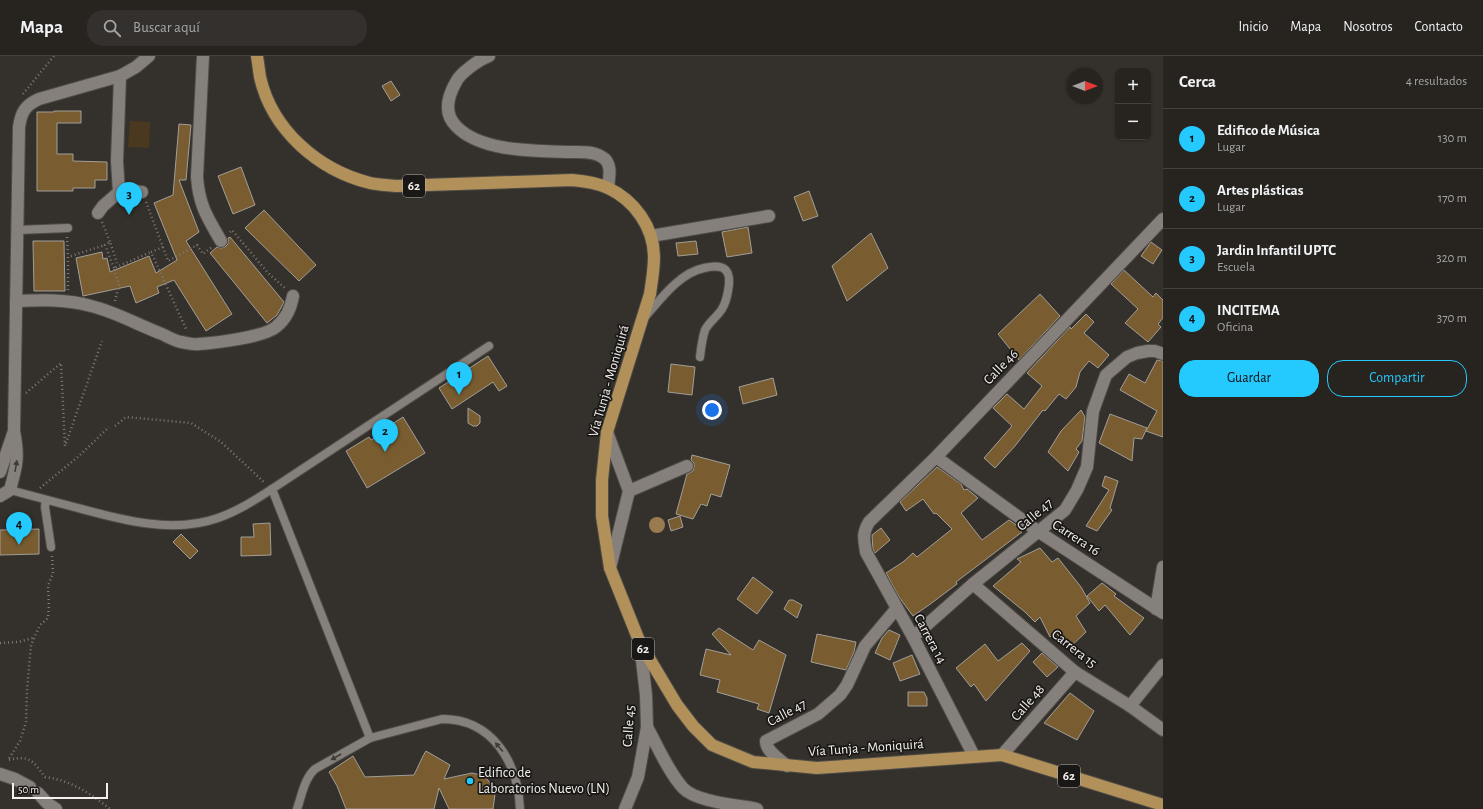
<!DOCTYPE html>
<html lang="es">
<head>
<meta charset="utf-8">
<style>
  :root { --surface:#272420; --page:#33302d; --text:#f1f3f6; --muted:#a4a4a5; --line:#43413e; --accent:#24c9fe }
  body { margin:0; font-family:"Alegreya Sans",sans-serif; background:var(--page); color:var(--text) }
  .controls { position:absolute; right:12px; top:12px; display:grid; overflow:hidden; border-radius:8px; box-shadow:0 1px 3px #0004 }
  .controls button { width:36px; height:36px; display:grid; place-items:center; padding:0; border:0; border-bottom:1px solid var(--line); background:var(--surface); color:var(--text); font:20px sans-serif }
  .compass { position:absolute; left:1067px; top:12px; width:36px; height:36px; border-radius:50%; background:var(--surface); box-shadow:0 1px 3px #0004; rotate:90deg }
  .scale { position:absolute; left:12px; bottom:10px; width:96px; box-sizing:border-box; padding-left:4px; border:2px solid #f3f0ed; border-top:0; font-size:11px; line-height:14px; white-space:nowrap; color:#f3f0ed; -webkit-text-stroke:3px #1a1816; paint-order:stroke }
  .you { position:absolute; left:712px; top:354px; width:14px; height:14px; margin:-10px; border:3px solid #fff; border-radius:50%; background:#1a73e8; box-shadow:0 0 0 6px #1a73e833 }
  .badge { display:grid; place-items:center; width:26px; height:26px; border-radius:50%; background:var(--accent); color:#111; font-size:13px; font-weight:700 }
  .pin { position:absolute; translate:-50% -33px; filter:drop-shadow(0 1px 2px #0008) }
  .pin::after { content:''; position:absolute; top:21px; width:14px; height:12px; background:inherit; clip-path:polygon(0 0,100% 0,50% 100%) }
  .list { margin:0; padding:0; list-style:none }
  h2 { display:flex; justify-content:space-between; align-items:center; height:52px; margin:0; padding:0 16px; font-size:17px }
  h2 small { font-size:13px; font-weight:400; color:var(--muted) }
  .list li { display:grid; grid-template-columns:26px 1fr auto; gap:12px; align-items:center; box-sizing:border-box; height:60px; padding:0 16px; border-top:1px solid var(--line) }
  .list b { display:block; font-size:15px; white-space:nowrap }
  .list p { margin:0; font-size:13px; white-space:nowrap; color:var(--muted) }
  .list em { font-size:13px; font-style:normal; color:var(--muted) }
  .actions { display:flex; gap:8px; padding:12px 16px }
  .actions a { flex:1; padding:9px 0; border:1px solid var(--accent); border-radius:16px; text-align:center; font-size:14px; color:var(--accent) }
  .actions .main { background:var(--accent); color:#111 }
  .icon { flex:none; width:22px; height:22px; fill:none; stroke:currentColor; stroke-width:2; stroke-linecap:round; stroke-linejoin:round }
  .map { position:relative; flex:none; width:1163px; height:753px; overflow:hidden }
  header { display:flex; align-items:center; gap:24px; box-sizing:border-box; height:56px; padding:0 20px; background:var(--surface); border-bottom:1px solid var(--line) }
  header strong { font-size:19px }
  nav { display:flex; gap:22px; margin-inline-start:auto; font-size:14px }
  .search { width:280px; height:36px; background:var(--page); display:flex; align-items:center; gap:10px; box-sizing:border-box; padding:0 14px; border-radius:16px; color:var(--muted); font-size:15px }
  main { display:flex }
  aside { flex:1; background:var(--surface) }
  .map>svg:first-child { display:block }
</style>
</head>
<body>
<header>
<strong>Mapa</strong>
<div class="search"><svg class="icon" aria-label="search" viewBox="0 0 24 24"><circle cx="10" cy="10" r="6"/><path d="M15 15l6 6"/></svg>Buscar aquí</div>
<nav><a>Inicio</a><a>Mapa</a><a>Nosotros</a><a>Contacto</a></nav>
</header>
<main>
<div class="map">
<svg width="1163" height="753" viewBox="0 0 1163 753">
  <rect width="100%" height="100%" fill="#34302b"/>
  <polygon fill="#4a391f" points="130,65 150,66 149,92 128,91"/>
  <circle fill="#997b4f" cx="657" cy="469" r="8"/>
  <g fill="#795d31" stroke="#a29e98">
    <polygon points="391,25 400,39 391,45 382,30"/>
    <polygon points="54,55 81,55 81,67 57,67 57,98 73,98 73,105 107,106 107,124 95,124 95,132 73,132 73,135 37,135 37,56 54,56"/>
    <polygon points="179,68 191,69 186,124 179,124 199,176 186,185 232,258 206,275 174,224 157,231 159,237 136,247 130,230 83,240 76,202 102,196 103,203 107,202 110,216 149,200 156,217 177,204 154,147 173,139"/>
    <polygon points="241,111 255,149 233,158 218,120"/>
    <polygon points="809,135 818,160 803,165 794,141"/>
    <polygon points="264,154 316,209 299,225 245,172"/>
    <polygon points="748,171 752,197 727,201 722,176"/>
    <polygon points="871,177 888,212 847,245 832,210"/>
    <polygon points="230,181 284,246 277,259 267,267 210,197 217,191 221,192 225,191 228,188 228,182"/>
    <polygon points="33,185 64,185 65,235 34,235"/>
    <polygon points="696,185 698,198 678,200 676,187"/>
    <polygon points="1151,186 1162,194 1153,208 1141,200"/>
    <polygon points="1124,214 1153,241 1156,237 1163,244 1163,262 1158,268 1161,271 1148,286 1125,267 1138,253 1111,228"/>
    <polygon points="1040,238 1060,260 1019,304 998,278"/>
    <polygon points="1086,258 1094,266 1084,277 1109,299 1098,312 1089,305 1080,316 1076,331 1066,343 1059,338 1045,355 1043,354 1015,390 995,412 984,402 1012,370 993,352 1007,338 1024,353 1042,330 1027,317 1070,271 1071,273"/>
    <polygon points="488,300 507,330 499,335 493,326 452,353 439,332"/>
    <polygon points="1157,304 1163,305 1163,381 1146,375 1157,355 1120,334 1129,318 1145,327"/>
    <polygon points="671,308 695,311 692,339 668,336"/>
    <polygon points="773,322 777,339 743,348 739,331"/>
    <polygon points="468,352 480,360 480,367 477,370 473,370 468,367"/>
    <polygon points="1081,354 1085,361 1082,385 1076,393 1079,396 1068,415 1048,396 1061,375"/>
    <polygon points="1110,358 1147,372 1142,383 1134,382 1132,405 1099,387"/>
    <polygon points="403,361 425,397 367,432 346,395 369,381 371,384 391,373 389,370"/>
    <polygon points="692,399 730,409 721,441 711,438 707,450 701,448 693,463 676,458 687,418 693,415 694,411 694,407 691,404"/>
    <polygon points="937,411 961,428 964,434 967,433 978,442 961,457 982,484 1009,464 1016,469 1022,476 956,526 957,528 929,549 913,560 899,541 886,517 903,506 913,497 917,501 952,473 936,457 934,458 923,443 906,455 900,446"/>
    <polygon points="1105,420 1118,425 1110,452 1112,454 1097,475 1086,470 1109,434 1102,430"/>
    <polygon points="680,460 683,471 671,475 668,464"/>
    <polygon points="270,467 271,499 241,500 241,481 254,481 253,468"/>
    <polygon points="881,472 890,484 875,497 873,494 872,479"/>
    <polygon points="39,473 39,498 0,499 0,474"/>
    <polygon points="181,478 198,495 190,503 173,486"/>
    <polygon points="1040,492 1052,506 1058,502 1081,531 1090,547 1076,560 1086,576 1070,591 1055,576 1050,581 1040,561 1035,566 1025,556 993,530 1021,506 1017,503"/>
    <polygon points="753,521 773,536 757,558 737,543"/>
    <polygon points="1102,527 1116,538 1114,540 1144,562 1130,579 1105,549 1099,555 1087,540"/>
    <polygon points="789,544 793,544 802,549 797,562 784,553"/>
    <polygon points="719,572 753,594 759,584 786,599 769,657 757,653 759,648 717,636 720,624 700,619 706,593 731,599 712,578"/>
    <polygon points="889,574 900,579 890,604 875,597 882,582"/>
    <polygon points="817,578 856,586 854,596 846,614 811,606"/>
    <polygon points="1022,587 1030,595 986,645 974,628 971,631 956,612 985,588 998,605"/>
    <polygon points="1042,597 1058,611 1047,621 1033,606"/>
    <polygon points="912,599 920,618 900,625 893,607"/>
    <polygon points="908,636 924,636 927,642 927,650 908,650"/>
    <polygon points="1070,637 1094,655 1077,684 1044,667"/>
    <polygon points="426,695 450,709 444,723 472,717 481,719 487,723 493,731 495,738 493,753 449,753 439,732 434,753 346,753 337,730 329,716 353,700 365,721 414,719 423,700"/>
  </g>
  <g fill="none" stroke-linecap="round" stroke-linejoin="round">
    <g stroke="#4f4c47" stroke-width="10">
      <g id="lane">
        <polyline points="17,174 68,172"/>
        <path d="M 644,262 C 660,244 679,217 704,212 C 726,207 732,215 728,235 C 727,241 725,248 722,253 C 717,261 709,266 705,274 C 702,283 701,292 700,301"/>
        <polyline points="272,433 370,682"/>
        <path d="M 10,434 C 32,440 55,446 78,452 C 122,464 173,478 218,462 C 238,455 255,444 272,433 L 489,290"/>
        <polyline points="46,444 45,451 51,491"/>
        <path d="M 297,753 C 302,739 304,723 315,713 L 370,682 L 442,663 C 493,663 518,707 520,753"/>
      </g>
    </g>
    <g stroke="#4f4c47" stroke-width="14">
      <g id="street">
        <path d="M 203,0 L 197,121 C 199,149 207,161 221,185"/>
        <path d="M 489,0 C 480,3 460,17 456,26 C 448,40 443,57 456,70 C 480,96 536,95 569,96 C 580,96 593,95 602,101 C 613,107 609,122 608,132"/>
        <polyline points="120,20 117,105 119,136 134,135 142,136"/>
        <polyline points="98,157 103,150 119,136"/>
        <polyline points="651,180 769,160"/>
        <path d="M 16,245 C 42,244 66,243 91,250 C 116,256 138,269 162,278 C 168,281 175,285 181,286 C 187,287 194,289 199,288 C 216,287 264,281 276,271 C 286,263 291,252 293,240"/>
        <polyline points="607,376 629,435"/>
        <polyline points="936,401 1039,476 1163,557"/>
        <polyline points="0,416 14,375"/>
        <path d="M 0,440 L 10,434 C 17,409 19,400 14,375 L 19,71 C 21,57 25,49 39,43 L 120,20 L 136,11 L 149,0"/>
        <polyline points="610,512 629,435 687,410"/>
        <polyline points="973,528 1075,616 1130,650 1163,674"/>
        <polyline points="1156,553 1163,511"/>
        <polyline points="913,581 973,528 1065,454 1077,434 1087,411 1093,355 1106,319 1127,301 1137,297 1148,295 1155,295 1163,298"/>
        <polyline points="1130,650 1163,609"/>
        <path d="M 647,671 C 657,689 669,717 683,732 C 696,746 738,749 757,753"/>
        <polyline points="1002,699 1075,616"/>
        <path d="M 974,700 L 913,581 L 866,496 C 864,483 862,478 869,466 L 936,401 L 1163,163"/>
        <path d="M 787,710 C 780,703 766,696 766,685 L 818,658 L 840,639 L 847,629 L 865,590 L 897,552"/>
        <polyline points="0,718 15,723 30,731"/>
        <polyline points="38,737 47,747 56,753"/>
      </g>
    </g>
    <g stroke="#4f4c47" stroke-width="14">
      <polyline id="secondary" points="625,753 638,721 647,671 646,639 640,587"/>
    </g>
    <g stroke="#4f4c47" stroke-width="14">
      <path id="primary" d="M 257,0 C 258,7 259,14 260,21 C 272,74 318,114 370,127 C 378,129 388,129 397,130 L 572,124 C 584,125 597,127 608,132 C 634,144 654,171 654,201 C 654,213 652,225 650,238 L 607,376 L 602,424 L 602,460 L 610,512 L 640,587 L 677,649 L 693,670 L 712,689 L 753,706 L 817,712 L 1002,699 L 1163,749"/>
    </g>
    <g stroke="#7e7a76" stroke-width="2.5" stroke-dasharray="1 3" stroke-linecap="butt">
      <polyline points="23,38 54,0"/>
      <polyline points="146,146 168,205 197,189 203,198 212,191"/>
      <polyline points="102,166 110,186"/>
      <polyline points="230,176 232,174 268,217 286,233"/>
      <polyline points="67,181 68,201"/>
      <polyline points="163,191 151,196 187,275"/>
      <polyline points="114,212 105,189 110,186 117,207"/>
      <polyline points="68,234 68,201 105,189"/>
      <polyline points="115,245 119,229 114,212 151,196"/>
      <polyline points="26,337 61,307 65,390 102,285"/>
      <polyline points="115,370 126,361 191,367 221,386 265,427"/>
      <polyline points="40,432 79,400 109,371"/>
      <path d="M 52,500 L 53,517 L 48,530 L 49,550 L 48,562 L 40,569 L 31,589 L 27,634 L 26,666 L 20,685 L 8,704 C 30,699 32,704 45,721 C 70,724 90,737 110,753"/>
      <polyline points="0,587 18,586 33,582"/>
    </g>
    <use href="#lane" stroke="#85807b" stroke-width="8"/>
    <use href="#street" stroke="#85807b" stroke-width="12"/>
    <use href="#secondary" stroke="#85807b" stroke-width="12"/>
    <use href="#primary" stroke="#b19059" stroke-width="12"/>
  </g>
  <defs><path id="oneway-solid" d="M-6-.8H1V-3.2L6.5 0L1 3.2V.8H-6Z"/></defs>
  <g fill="#3f3c39">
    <use href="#oneway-solid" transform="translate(16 410) rotate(-80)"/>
    <use href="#oneway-solid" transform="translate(499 691) rotate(-130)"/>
    <use href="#oneway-solid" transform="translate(336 701) rotate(150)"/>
  </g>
  <circle fill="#24c9fe" stroke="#1a1816" stroke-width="1.5" cx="470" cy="725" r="4"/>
  <g text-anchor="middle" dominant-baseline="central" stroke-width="3.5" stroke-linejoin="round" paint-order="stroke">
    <g fill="#1a1816" stroke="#b2afac" stroke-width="1">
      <rect x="403" y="119" width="22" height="22" rx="3"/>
      <rect x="632" y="582" width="22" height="22" rx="3"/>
      <rect x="1058" y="709" width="22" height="22" rx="3"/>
    </g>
    <g font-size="13" font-weight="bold" fill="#f3f0ed">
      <text x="414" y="130">62</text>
      <text x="643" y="593">62</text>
      <text x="1069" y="720">62</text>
    </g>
    <g font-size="14" fill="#f3f0ed" stroke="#1a1816">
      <text transform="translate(1001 311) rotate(-46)">Calle 46</text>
      <text transform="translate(609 325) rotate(-74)">Vía Tunja - Moniquirá</text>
      <text transform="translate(1035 459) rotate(-40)">Calle 47</text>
      <text transform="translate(1076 482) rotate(33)">Carrera 16</text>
      <text transform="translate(930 583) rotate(62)">Carrera 14</text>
      <text transform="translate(1074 593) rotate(38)">Carrera 15</text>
      <text transform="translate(1028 647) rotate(-49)">Calle 48</text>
      <text transform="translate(787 657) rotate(-28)">Calle 47</text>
      <text transform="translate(629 670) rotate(-86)">Calle 45</text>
      <text transform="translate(866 692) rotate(-4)">Vía Tunja - Moniquirá</text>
    </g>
    <g font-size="14" fill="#f3f0ed" stroke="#1a1816" text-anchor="start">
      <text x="478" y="717">Edifico de<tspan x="478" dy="16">Laboratorios Nuevo (LN)</tspan></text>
    </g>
  </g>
</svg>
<div class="controls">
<button>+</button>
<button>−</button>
</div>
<svg class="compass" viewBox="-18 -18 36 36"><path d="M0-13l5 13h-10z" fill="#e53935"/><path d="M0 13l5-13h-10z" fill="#a4a4a5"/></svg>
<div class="scale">50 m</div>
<div class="you"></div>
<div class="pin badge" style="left:459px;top:339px">1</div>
<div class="pin badge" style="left:385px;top:396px">2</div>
<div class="pin badge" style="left:129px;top:159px">3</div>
<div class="pin badge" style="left:19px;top:489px">4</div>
</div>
<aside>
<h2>Cerca<small>4 resultados</small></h2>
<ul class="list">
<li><span class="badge">1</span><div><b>Edifico de Música</b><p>Lugar</p></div><em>130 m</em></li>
<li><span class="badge">2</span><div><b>Artes plásticas</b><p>Lugar</p></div><em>170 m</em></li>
<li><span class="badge">3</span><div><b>Jardin Infantil UPTC</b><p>Escuela</p></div><em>320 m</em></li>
<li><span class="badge">4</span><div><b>INCITEMA</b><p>Oficina</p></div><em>370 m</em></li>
</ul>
<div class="actions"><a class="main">Guardar</a><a>Compartir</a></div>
</aside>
</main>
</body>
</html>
